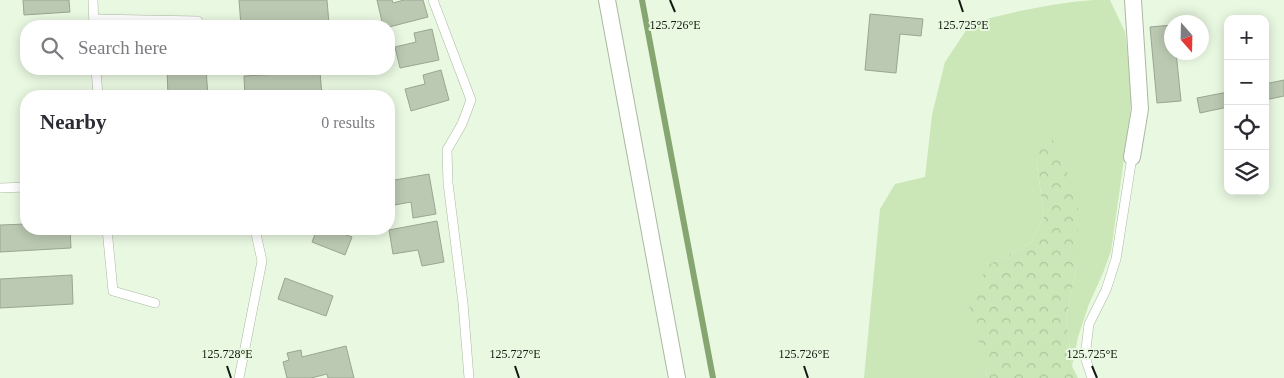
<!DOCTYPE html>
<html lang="en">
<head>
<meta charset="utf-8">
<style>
  :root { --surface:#fff; --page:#f7f7f7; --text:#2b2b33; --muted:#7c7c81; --line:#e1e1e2 }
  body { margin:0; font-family:"Times New Roman",serif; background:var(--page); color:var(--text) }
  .controls { position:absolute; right:15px; top:15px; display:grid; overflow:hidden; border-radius:10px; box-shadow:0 2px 12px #0003 }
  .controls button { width:45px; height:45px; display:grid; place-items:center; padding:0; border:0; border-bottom:1px solid var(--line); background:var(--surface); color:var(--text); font:25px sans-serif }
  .compass { position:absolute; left:1164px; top:15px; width:45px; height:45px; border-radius:50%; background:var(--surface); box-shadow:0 2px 12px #0003; rotate:160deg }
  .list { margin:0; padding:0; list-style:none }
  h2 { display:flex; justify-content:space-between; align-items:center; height:65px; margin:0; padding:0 20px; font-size:21px }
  h2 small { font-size:16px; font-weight:400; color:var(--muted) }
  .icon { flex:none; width:28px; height:28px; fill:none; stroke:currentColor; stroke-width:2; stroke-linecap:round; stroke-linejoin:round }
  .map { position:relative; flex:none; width:1284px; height:378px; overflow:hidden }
  .search { position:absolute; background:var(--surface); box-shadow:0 2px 12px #0003; left:20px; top:20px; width:375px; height:55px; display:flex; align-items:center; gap:12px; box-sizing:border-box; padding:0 18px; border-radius:20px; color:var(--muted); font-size:19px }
  .panel { position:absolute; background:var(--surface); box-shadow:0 2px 12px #0003; left:20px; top:90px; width:375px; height:145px; border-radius:20px }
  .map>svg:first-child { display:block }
</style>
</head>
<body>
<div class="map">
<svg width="1284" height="378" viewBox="0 0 1284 378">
  <defs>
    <pattern id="forest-crowns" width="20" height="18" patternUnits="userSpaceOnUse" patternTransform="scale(1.25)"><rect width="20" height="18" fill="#cbe7b8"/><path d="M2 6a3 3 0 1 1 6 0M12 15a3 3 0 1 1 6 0" fill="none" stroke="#adc69d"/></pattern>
  </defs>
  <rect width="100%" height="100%" fill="#e9f8e1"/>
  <path fill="#cbe7b8" d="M 1094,0 L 1110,0 L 1125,32 L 1132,90 L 1129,124 L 1111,251 L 1103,273 L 1089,304 L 1078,337 L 1072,366 L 1066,317 L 1077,267 L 1036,157 L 1044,217 L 1031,243 L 990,264 L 985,363 L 987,378 L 864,378 L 880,209 L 895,184 L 925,177 L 932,115 L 945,62 L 971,23 C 1012,12 1052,3 1094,0 Z"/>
  <polygon fill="url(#forest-crowns)" points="1049,131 1078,197 1077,267 1066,317 1072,366 1078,378 987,378 985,363 967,299 990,264 1031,243 1044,217 1036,157"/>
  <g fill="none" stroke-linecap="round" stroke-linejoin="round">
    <polyline stroke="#86a671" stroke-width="6" points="642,0 713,378"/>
  </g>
  <g fill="#bbc9b2" stroke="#99a691">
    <polygon points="23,0 69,0 70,12 24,15"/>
    <polygon points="239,0 327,0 329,24 295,26 241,26"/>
    <polygon points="377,0 392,0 393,3 404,0 423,0 428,17 389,27 383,26"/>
    <polygon points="870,14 923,19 921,36 900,34 896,73 865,70"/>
    <polygon points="1172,25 1172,52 1176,52 1181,101 1157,103 1150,27"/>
    <polygon points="432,29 439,60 400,68 395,47 416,42 414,33"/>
    <polygon points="167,69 206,69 208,96 168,96"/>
    <polygon points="441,70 449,100 411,111 405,89 425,84 423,75"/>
    <polygon points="320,72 322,96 245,96 244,76"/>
    <polygon points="1284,80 1284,96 1265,100 1265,84"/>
    <polygon points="1228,92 1228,107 1200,113 1197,98"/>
    <polygon points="429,174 436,214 413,218 411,202 389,206 389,181"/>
    <polygon points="437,221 444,262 422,266 418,250 393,254 389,230"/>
    <polygon points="26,224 26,229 70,229 71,248 0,252 0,225"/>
    <polygon points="317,229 330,229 352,237 345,255 312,242"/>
    <polygon points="72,275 73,304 0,308 0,279"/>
    <polygon points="285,278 333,296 326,316 278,299"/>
    <polygon points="346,346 354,378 328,378 327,374 311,378 287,378 283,362 289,360 287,353 301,350 302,357"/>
  </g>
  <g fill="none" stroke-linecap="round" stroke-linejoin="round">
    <g stroke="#abb8a2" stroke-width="10">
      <g id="service">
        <polyline points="93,0 94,26"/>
        <polyline points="433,0 471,100 462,124 447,150 448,183 463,303 469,378"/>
        <polyline points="94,19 198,21"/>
        <polyline points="96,69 98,96"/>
        <polyline points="0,188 26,187"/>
        <polyline points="107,229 113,291 155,303"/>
        <polyline points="239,378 262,261 255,229"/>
        <polyline points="1092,378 1085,357 1089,324 1106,290 1116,259 1132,157"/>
      </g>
    </g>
    <g stroke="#abb8a2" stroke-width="18">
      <g id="minor">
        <polyline points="607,0 677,378"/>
        <polyline points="1132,157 1140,109 1133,0"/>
      </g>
    </g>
    <use href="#service" stroke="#fff" stroke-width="9"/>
    <use href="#minor" stroke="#fff" stroke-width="16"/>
  </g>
  <path fill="none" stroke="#141911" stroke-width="2" d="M 670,0 L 675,12M 959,0 L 963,12M 227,366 L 231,378M 515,366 L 519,378M 804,366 L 808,378M 1092,366 L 1097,378"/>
  <g font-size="12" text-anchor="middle" fill="#141911" stroke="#e9f8e1" stroke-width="4" stroke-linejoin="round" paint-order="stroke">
    <text x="675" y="29">125.726°E</text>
    <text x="963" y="29">125.725°E</text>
    <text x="227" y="358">125.728°E</text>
    <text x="515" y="358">125.727°E</text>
    <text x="804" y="358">125.726°E</text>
    <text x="1092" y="358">125.725°E</text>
  </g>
</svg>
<div class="controls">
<button>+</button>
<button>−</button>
<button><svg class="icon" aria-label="locate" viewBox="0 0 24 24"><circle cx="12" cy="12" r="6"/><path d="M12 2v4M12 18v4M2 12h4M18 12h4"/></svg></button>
<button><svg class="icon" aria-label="layers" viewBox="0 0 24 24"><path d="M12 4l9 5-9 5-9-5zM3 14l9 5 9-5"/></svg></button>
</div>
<svg class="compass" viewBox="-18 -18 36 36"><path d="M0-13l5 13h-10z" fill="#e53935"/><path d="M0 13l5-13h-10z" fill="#7c7c81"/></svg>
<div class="search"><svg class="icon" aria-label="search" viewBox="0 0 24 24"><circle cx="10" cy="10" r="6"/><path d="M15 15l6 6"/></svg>Search here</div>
<section class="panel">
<h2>Nearby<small>0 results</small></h2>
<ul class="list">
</ul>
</section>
</div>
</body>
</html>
